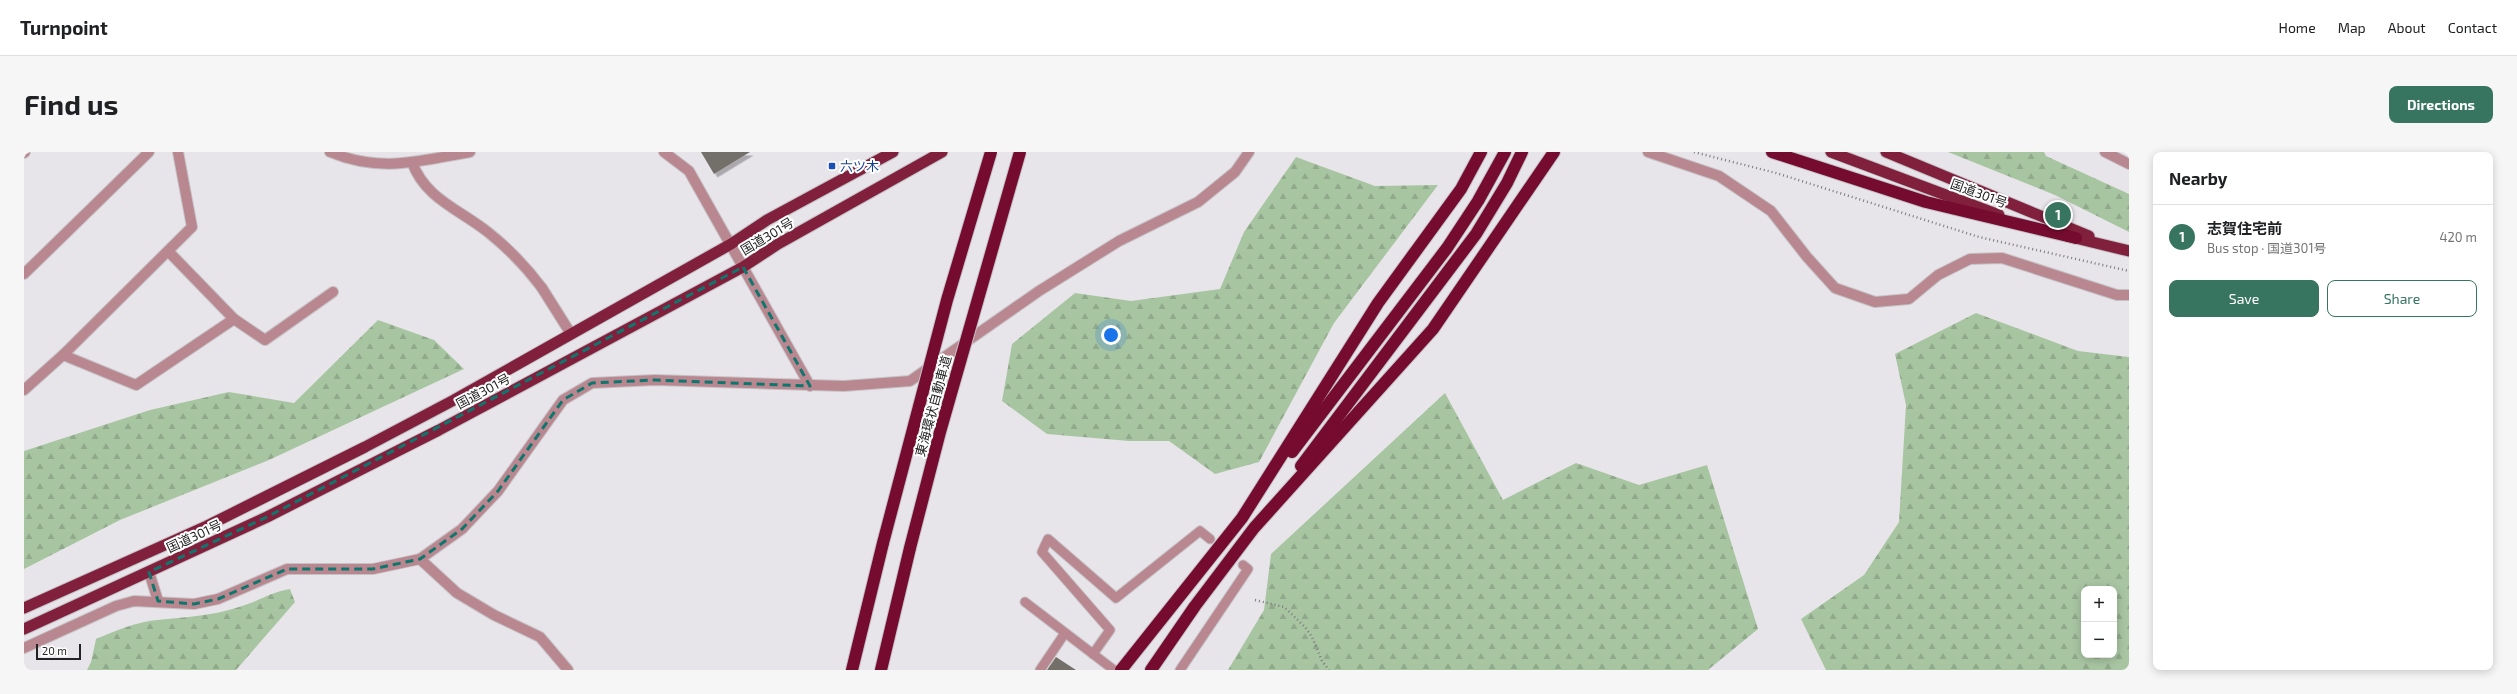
<!DOCTYPE html>
<html lang="en">
<head>
<meta charset="utf-8">
<style>
  :root { --surface:#fff; --page:#f6f6f6; --text:#202124; --muted:#757577; --line:#e0e0e0; --accent:#377561 }
  body { margin:0; font-family:"Exo 2","Noto Sans JP",sans-serif; background:var(--page); color:var(--text) }
  .controls { position:absolute; right:12px; bottom:12px; display:grid; overflow:hidden; border-radius:8px; box-shadow:0 2px 10px #0003 }
  .controls button { width:36px; height:36px; display:grid; place-items:center; padding:0; border:0; border-bottom:1px solid var(--line); background:var(--surface); color:var(--text); font:20px sans-serif }
  .scale { position:absolute; left:12px; bottom:10px; width:45px; box-sizing:border-box; padding-left:4px; border:2px solid #232223; border-top:0; font-size:11px; line-height:14px; white-space:nowrap; color:#232223; -webkit-text-stroke:3px #fff; paint-order:stroke }
  .you { position:absolute; left:1087px; top:183px; width:14px; height:14px; margin:-10px; border:3px solid #fff; border-radius:50%; background:#1a73e8; box-shadow:0 0 0 6px #1a73e833 }
  .badge { display:grid; place-items:center; width:26px; height:26px; border-radius:50%; background:var(--accent); color:#fff; font-size:13px; font-weight:700 }
  .pin { position:absolute; translate:-50% -50%; border:2px solid #fff; box-shadow:0 1px 4px #0006 }
  .list { margin:0; padding:0; list-style:none }
  h2 { display:flex; justify-content:space-between; align-items:center; height:52px; margin:0; padding:0 16px; font-size:17px }
  h2 small { font-size:13px; font-weight:400; color:var(--muted) }
  .list li { display:grid; grid-template-columns:26px 1fr auto; gap:12px; align-items:center; box-sizing:border-box; height:64px; padding:0 16px; border-top:1px solid var(--line) }
  .list b { display:block; font-size:15px; white-space:nowrap }
  .list p { margin:0; font-size:13px; white-space:nowrap; color:var(--muted) }
  .list em { font-size:13px; font-style:normal; color:var(--muted) }
  .actions { display:flex; gap:8px; padding:12px 16px }
  .actions a { flex:1; padding:9px 0; border:1px solid var(--accent); border-radius:8px; text-align:center; font-size:14px; color:var(--accent) }
  .actions .main { background:var(--accent); color:#fff }
  .map { position:relative; flex:none; width:2105px; height:518px; overflow:hidden; border-radius:8px }
  header { display:flex; align-items:center; gap:24px; box-sizing:border-box; height:56px; padding:0 20px; background:var(--surface); border-bottom:1px solid var(--line) }
  header strong { font-size:19px }
  nav { display:flex; gap:22px; margin-inline-start:auto; font-size:14px }
  .intro { display:flex; align-items:center; justify-content:space-between; box-sizing:border-box; height:96px; padding:0 24px }
  h1 { margin:0; font-size:28px }
  .button { padding:10px 18px; border-radius:8px; background:var(--accent); color:#fff; font-size:14px; font-weight:700 }
  main { display:flex; gap:24px; padding:0 24px }
  aside { flex:1; background:var(--surface); border-radius:8px; box-shadow:0 2px 10px #0003 }
  .map>svg:first-child { display:block }
</style>
</head>
<body>
<header>
<strong>Turnpoint</strong>
<nav><a>Home</a><a>Map</a><a>About</a><a>Contact</a></nav>
</header>
<div class="intro"><h1>Find us</h1><a class="button">Directions</a></div>
<main>
<div class="map">
<svg width="2105" height="518" viewBox="0 0 2105 518">
  <defs>
    <pattern id="forest-firs" width="22" height="20" patternUnits="userSpaceOnUse"><rect width="22" height="20" fill="#a8c5a2"/><path d="M5 1l3.5 6h-7zM16 11l3.5 6h-7z" fill="#90a98b"/></pattern>
    <filter id="shadow"><feDropShadow dx="3.5" dy="3.5" stdDeviation="0" flood-color="#0004"/></filter>
  </defs>
  <rect width="100%" height="100%" fill="#e8e5ea"/>
  <g fill="url(#forest-firs)" fill-rule="evenodd">
    <polygon points="1924,0 2020,0 2022,4 2105,42 2105,80 2031,43"/>
    <polygon points="1272,5 1351,34 1414,33 1310,171 1235,310 1191,322 1145,289 1105,289 1023,282 978,249 988,192 1051,141 1107,149 1196,137 1220,80"/>
    <path d="M 1952,161 L 2054,199 L 2105,205 L 2105,518 L 1802,518 L 1777,467 L 1840,423 L 1875,370 L 1882,253 L 1871,202 ZM 2060,437 L 2090,437 L 2090,503 L 2060,503 Z"/>
    <polygon points="354,168 410,188 440,217 245,308 96,368 0,417 0,299 126,258 205,240 270,251"/>
    <polygon points="1421,241 1479,348 1552,311 1615,333 1683,313 1734,477 1684,518 1204,518 1240,458 1247,402"/>
    <path d="M 266,437 L 271,450 L 212,518 L 63,518 L 67,510 L 72,487 C 91,479 112,470 133,468 C 161,465 188,464 215,455 C 234,450 246,440 266,437 Z"/>
  </g>
  <g fill="#736f6b" filter="url(#shadow)">
    <polygon points="677,0 726,0 690,22"/>
    <polygon points="1032,505 1052,518 1023,518"/>
  </g>
  <g fill="none" stroke-linecap="round" stroke-linejoin="round">
    <g stroke="#c5c2c6" stroke-width="11">
      <g id="service">
        <polyline points="1001,450 1090,518"/>
        <polyline points="1069,502 1086,478 1018,400 1024,387 1092,446 1176,379 1186,387"/>
        <polyline points="1016,518 1041,481"/>
        <polyline points="1156,518 1224,417 1219,413"/>
      </g>
    </g>
    <g stroke="#c5c2c6" stroke-width="12">
      <g id="minor">
        <polyline points="1624,0 1695,24 1747,59 1783,105 1811,136 1851,150 1885,147 1914,123 1946,107 1978,106 2093,143 2105,143"/>
        <polyline points="2081,0 2105,12"/>
        <polyline points="0,1 1,0"/>
        <path d="M 388,10 C 401,47 437,58 465,81 C 485,97 503,116 518,136"/>
        <polyline points="0,122 125,0"/>
        <polyline points="210,167 241,188 309,140"/>
        <polyline points="39,203 112,233 210,167 145,100"/>
        <polyline points="0,238 39,203 168,75 154,0"/>
        <polyline points="125,420 134,449"/>
        <polyline points="0,496 92,454 110,449 170,452 194,447 263,417 349,417 396,407 438,377 474,339 539,248 568,231 631,228 820,234 886,229 1015,139 1095,89 1174,50 1211,20 1225,0"/>
      </g>
    </g>
    <g stroke="#c5c2c6" stroke-width="12">
      <g id="tertiary">
        <path d="M 306,0 C 356,21 395,9 446,0"/>
        <polyline points="640,0 665,19 786,234"/>
        <polyline points="518,136 547,182"/>
        <polyline points="396,407 433,441 470,463 516,485 544,518"/>
      </g>
    </g>
    <g stroke="#c5c2c6" stroke-width="13">
      <g id="trunk">
        <polyline points="1807,0 1975,63"/>
        <polyline points="1862,0 2065,84"/>
        <polyline points="2043,84 2105,99"/>
        <polyline points="0,456 183,374 341,295 430,248 707,92 743,68 869,0"/>
        <polyline points="0,477 243,365 415,278 719,115 754,92 918,0"/>
      </g>
    </g>
    <g stroke="#c5c2c6" stroke-width="14">
      <g id="motorway">
        <polyline points="1748,0 1902,50 2052,86"/>
        <polyline points="1268,300 1423,96 1454,49 1481,0"/>
        <polyline points="1277,314 1452,82 1483,31 1498,0"/>
        <polyline points="828,518 859,391"/>
        <polyline points="857,518 886,396"/>
        <polyline points="1097,518 1218,366 1354,151 1437,37 1457,0"/>
        <polyline points="1127,518 1171,454 1230,376 1409,177 1530,0"/>
      </g>
    </g>
    <g stroke="#7c7a7d" stroke-width="2.5" stroke-dasharray="1 3" stroke-linecap="butt">
      <polyline points="1670,0 1752,21 1955,85 2105,119"/>
      <polyline points="1231,448 1260,455 1281,475 1288,485 1298,509 1305,518"/>
    </g>
    <use href="#service" stroke="#b9878f" stroke-width="9"/>
    <use href="#minor" stroke="#b9878f" stroke-width="10"/>
    <use href="#tertiary" stroke="#b9878f" stroke-width="10"/>
    <use href="#trunk" stroke="#80203c" stroke-width="11"/>
    <use href="#motorway" stroke="#760b30" stroke-width="12"/>
    <g stroke="#c5c2c6" stroke-width="14" stroke-linecap="butt">
      <g id="motorway-bridge">
        <polyline points="859,391 923,148 967,0"/>
        <polyline points="886,396 916,280 996,0"/>
      </g>
    </g>
    <use href="#motorway-bridge" stroke="#760b30" stroke-width="12"/>
  </g>
  <path fill="none" stroke="#0f766e" stroke-width="3" stroke-dasharray="8 5" stroke-linejoin="round" d="M 719,115 L 786,234 L 631,228 L 568,231 L 539,248 L 474,339 L 438,377 L 396,407 L 349,417 L 263,417 L 194,447 L 170,452 L 134,449 L 125,420 L 243,365 Z"/>
  <rect fill="#1a4fb4" stroke="#fff" stroke-width="1.5" x="804" y="10" width="8" height="8" rx="2"/>
  <g text-anchor="middle" dominant-baseline="central" stroke-width="4" stroke-linejoin="round" paint-order="stroke">
    <g font-size="13" fill="#164399" stroke="#fff" text-anchor="start">
      <text x="816" y="14">六ツ木</text>
    </g>
    <g font-size="13" fill="#232223" stroke="#fff">
      <text transform="translate(1955 41) rotate(20)">国道301号</text>
      <text transform="translate(743 84) rotate(-31)">国道301号</text>
      <text transform="translate(459 239) rotate(-28)">国道301号</text>
      <text transform="translate(909 254) rotate(-75)">東海環状自動車道</text>
      <text transform="translate(170 384) rotate(-25)">国道301号</text>
    </g>
  </g>
</svg>
<div class="controls">
<button>+</button>
<button>−</button>
</div>
<div class="scale">20 m</div>
<div class="you"></div>
<div class="pin badge" style="left:2034px;top:63px">1</div>
</div>
<aside>
<h2>Nearby<small></small></h2>
<ul class="list">
<li><span class="badge">1</span><div><b>志賀住宅前</b><p>Bus stop · 国道301号</p></div><em>420 m</em></li>
</ul>
<div class="actions"><a class="main">Save</a><a>Share</a></div>
</aside>
</main>
</body>
</html>
